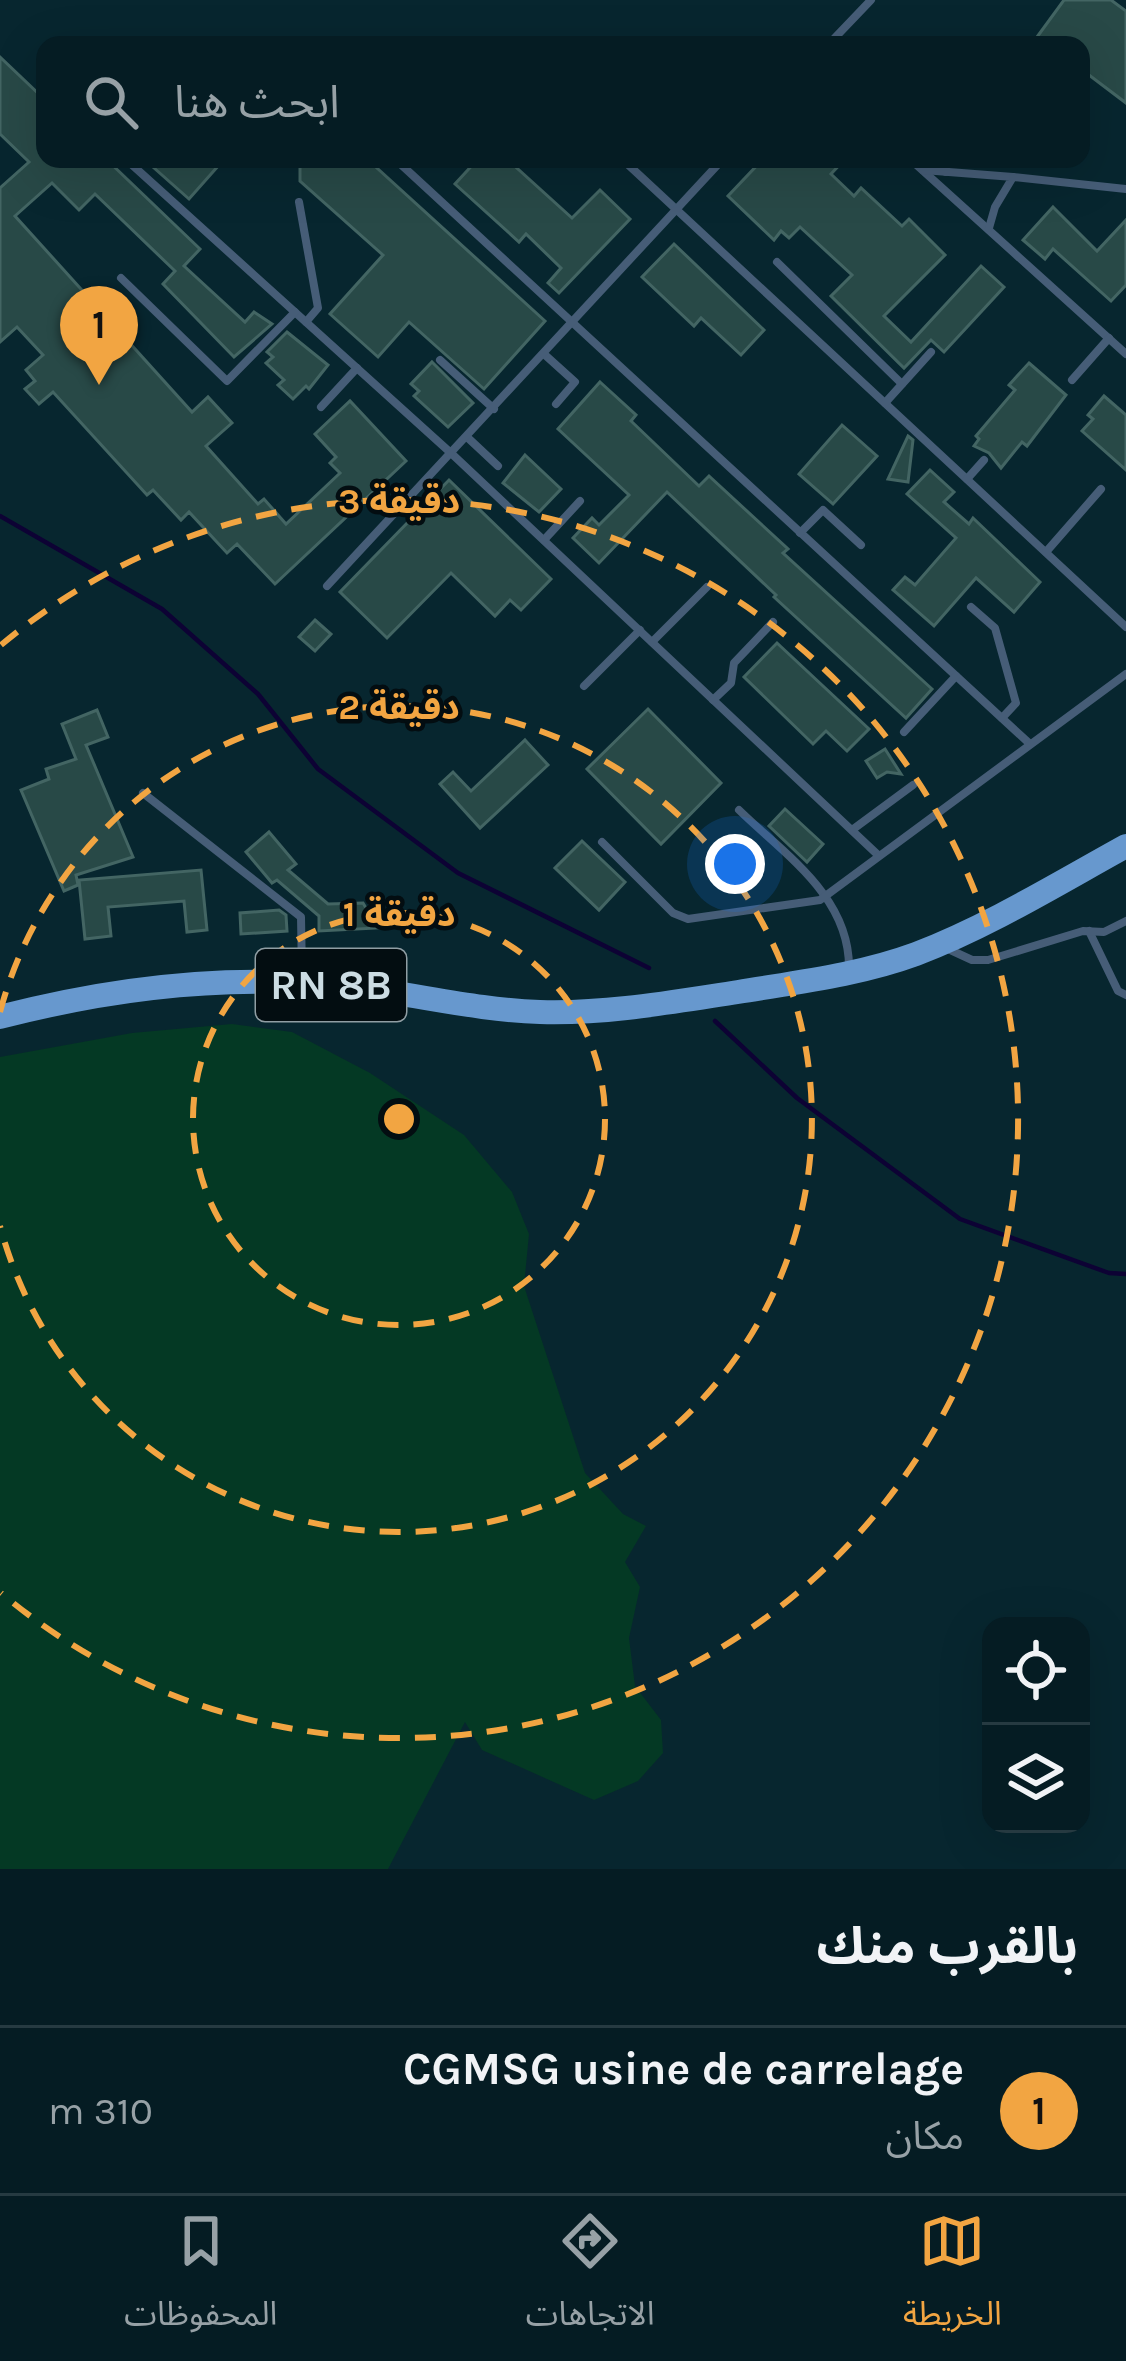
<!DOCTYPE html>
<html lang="ar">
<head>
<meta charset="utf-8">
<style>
  :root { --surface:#051c23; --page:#132930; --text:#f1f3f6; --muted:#97a1a6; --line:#263a41; --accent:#f2a542 }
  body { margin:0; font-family:Karla,"Noto Sans Arabic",sans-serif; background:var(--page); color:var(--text); direction:rtl }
  .controls { position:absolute; right:36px; bottom:36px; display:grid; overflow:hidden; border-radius:24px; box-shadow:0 12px 48px #0002 }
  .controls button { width:108px; height:108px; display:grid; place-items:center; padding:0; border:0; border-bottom:3px solid var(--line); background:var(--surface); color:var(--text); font:60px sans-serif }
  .you { position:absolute; left:735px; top:864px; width:42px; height:42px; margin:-30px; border:9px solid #fff; border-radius:50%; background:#1a73e8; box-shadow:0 0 0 18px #1a73e833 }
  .badge { display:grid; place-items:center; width:78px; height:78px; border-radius:50%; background:var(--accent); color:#111; font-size:39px; font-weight:700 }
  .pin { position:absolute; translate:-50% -99px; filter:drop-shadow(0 3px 6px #0008) }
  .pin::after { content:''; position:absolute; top:63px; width:42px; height:36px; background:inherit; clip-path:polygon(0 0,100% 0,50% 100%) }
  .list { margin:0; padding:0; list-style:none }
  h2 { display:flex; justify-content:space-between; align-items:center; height:156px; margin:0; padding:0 48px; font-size:51px }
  h2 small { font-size:39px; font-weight:400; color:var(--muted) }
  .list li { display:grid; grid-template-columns:78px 1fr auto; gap:36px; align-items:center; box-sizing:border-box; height:168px; padding:0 48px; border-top:3px solid var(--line) }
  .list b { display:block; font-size:45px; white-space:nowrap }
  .list p { margin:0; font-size:39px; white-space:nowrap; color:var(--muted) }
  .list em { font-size:39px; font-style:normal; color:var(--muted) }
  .icon { flex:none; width:66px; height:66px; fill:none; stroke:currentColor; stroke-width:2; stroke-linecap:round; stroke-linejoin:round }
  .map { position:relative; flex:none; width:1126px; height:1869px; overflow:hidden; direction:ltr }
  .search { position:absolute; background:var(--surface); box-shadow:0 12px 48px #0002; left:36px; right:36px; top:36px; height:132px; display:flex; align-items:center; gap:30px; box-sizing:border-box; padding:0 42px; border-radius:24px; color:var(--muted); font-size:45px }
  .sheet { height:324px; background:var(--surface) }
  nav { display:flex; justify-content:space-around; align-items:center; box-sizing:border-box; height:168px; border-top:3px solid var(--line); background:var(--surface); font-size:33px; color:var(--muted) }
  nav a { display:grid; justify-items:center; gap:6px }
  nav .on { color:var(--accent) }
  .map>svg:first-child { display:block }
</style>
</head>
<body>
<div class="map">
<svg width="1126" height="1869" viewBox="0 0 1126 1869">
  <rect width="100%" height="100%" fill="#07262f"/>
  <polygon fill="#043924" points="232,1024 292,1032 370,1073 464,1135 512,1192 529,1234 524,1286 585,1473 623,1514 646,1526 625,1562 640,1587 629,1638 635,1686 661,1720 663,1753 638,1781 594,1800 482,1750 465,1722 388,1869 0,1869 0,1057 132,1033"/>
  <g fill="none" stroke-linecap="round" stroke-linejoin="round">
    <g stroke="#0d0234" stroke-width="4.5">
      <polyline points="0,516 162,609 258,694 318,769 458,873 649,968"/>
      <polyline points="715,1021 797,1098 960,1219 1109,1273 1126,1274"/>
    </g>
  </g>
  <g fill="#284947" stroke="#436563" stroke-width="3">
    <polygon points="1064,0 1111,0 1126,11 1126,103 1081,69 1081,45 1048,45 1037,37"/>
    <polygon points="0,57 45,100 45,159 106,159 200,249 184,266 245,322 254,312 272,324 234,357 163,284 175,271 95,194 79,210 52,183 15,216 192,412 208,397 232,423 206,446 258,504 264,499 286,524 340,473 330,463 336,457 315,434 350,401 406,461 275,584 237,544 227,553 189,512 181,520 153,490 147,495 53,392 39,404 25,389 35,381 26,370 43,355 17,327 0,342 0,188 29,162 0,134"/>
    <polygon points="144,159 213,159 219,165 189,199"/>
    <polygon points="300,159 367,159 545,321 484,389 409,322 378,357 330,314 383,255 300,181"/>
    <polygon points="478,159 507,159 572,218 600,190 630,219 559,293 548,283 561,268 526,234 519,242 455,184"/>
    <polygon points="763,159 845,159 831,174 854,196 861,188 902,226 909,219 945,255 884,316 911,342 981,266 1004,287 944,352 931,340 904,368 831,296 852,275 800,227 789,238 781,231 774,240 728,196"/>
    <polygon points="1053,207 1097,251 1126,220 1126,285 1111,301 1053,249 1045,259 1023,240"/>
    <polygon points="674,244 764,330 741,355 701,318 694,326 642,277"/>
    <polygon points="287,332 328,365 309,389 306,386 293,399 278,385 284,380 266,363 273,357 267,352"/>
    <polygon points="432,362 473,403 448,427 414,396 419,391 411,384"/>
    <polygon points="1029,363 1066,395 1027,446 1022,442 1001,468 989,453 974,446 979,439 976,436 1015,390 1009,385"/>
    <polygon points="600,382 636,415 631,421 699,486 709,476 788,549 783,553 932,689 906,718 774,597 776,595 667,492 599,563 573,538 592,518 599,525 629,495 558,429"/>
    <polygon points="1104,396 1126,415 1126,470 1082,431 1093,419 1088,415"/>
    <polygon points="842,425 877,456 833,504 799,474"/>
    <polygon points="908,436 913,440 908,482 888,479"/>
    <polygon points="525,455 561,489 539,512 503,483"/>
    <polygon points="930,470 954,492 944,502 969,524 973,518 1040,582 1014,612 976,578 934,626 893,590 905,577 915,585 956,538 907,494"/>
    <polygon points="449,480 551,579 521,610 510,600 495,616 451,573 387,638 340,592"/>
    <polygon points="315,620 331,634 315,651 299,637"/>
    <polygon points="777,643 869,729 847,751 826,731 813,744 744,677"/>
    <polygon points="648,709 721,783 661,844 587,769"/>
    <polygon points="97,710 108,737 86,745 133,857 76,875 78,885 64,891 21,790 49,779 46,769 76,759 62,724"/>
    <polygon points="525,740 548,765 480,828 440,784 453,772 471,791"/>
    <polygon points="885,749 901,774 887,772 877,778 866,761"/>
    <polygon points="785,809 823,844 807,862 769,826"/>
    <polygon points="269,832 296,864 288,870 328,904 363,903 378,928 319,931 319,916 277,880 272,883 246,852"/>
    <polygon points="582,841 625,882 599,910 555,868"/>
    <polygon points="201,870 207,930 187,932 184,901 108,907 111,936 85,939 79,880"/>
    <polygon points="279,910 286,915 287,931 241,934 240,913"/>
  </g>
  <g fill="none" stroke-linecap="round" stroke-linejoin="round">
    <g stroke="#465d77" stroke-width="8">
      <polyline points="828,45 871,0"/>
      <polyline points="395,159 1030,744"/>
      <polyline points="622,159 1126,627"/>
      <polyline points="910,159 1126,354"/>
      <polyline points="946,159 946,172"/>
      <polyline points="130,163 452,454 878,855"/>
      <polyline points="923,170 1013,177 995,207 989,228"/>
      <polyline points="1013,177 1126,189"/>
      <polyline points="299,202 318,308 306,322"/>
      <polyline points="777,262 902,384"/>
      <polyline points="121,278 227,381 295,312"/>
      <polyline points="544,354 575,382 556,404"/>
      <polyline points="440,360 494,409"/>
      <polyline points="1072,380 1109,338"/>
      <polyline points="885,403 931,352"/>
      <polyline points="321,407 357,368"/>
      <polyline points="467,437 498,466"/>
      <polyline points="967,479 984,460"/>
      <polyline points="800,533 823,510 861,545"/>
      <polyline points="544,540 580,501"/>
      <polyline points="1046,552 1101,489"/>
      <polyline points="327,586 723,159"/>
      <polyline points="971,607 995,628 1016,703 1002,718"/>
      <polyline points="652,642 707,587"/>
      <polyline points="584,686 640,630"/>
      <polyline points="713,700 731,683 734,663 773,622"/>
      <polyline points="904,732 956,676"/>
      <polyline points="143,793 301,917 302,975"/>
      <path d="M 739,810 C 785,855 849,896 849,967"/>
      <polyline points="852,830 913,785"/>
      <polyline points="602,842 673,913 688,919 820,900 1126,674"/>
      <polyline points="1089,931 1118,991 1126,995"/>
      <polyline points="946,948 972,960 988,960 1083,931 1104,932 1126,921"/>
    </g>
    <path stroke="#6798ce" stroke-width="24" d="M 0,1017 C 112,988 227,974 342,986 C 408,992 473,1010 540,1012 C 607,1014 672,1002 738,992 C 798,982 859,975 916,954 C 989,926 1057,884 1126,846"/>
  </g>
  <g fill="none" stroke="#f2a542" stroke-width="6" stroke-dasharray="21 15">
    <circle cx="399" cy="1119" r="206"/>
    <path d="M0 1012A413 413 0 1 1 0 1226"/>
    <path d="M1 645A619 619 0 1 1 1 1593"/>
  </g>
  <g text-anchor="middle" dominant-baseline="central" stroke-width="9" stroke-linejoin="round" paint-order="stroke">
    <rect fill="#030d11" stroke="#909ea4" stroke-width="3" x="256" y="949" width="150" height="72" rx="9"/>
    <g font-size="42" font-weight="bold" fill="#ccdce3">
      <text x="331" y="985">RN 8B</text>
    </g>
  </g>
  <circle cx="399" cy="1119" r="18" fill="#f2a542" stroke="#030d11" stroke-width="6"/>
  <g font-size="36" text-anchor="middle" font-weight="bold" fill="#f2a542" stroke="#030d11" stroke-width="9" stroke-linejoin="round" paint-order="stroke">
    <text x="399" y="513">3 دقيقة</text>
    <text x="399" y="719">2 دقيقة</text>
    <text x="399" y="926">1 دقيقة</text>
  </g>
</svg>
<div class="controls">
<button><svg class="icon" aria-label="locate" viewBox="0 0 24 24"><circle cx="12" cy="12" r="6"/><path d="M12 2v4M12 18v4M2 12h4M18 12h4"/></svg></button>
<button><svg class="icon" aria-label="layers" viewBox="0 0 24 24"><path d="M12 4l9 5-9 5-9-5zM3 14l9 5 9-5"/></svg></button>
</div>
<div class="you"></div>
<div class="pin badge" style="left:99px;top:385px">1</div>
<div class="search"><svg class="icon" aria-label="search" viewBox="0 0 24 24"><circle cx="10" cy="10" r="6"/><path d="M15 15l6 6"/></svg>ابحث هنا</div>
</div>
<section class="sheet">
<h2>بالقرب منك<small></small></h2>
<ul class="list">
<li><span class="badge">1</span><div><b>CGMSG usine de carrelage</b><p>مكان</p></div><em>310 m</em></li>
</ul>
</section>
<nav>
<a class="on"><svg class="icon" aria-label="map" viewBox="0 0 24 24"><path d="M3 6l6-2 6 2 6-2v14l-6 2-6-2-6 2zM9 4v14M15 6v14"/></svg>الخريطة</a>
<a><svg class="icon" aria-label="directions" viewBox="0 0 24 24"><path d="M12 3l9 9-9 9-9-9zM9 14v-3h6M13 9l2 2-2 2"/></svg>الاتجاهات</a>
<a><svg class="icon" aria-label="saved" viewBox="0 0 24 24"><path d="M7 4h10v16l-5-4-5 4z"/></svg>المحفوظات</a>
</nav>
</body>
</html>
